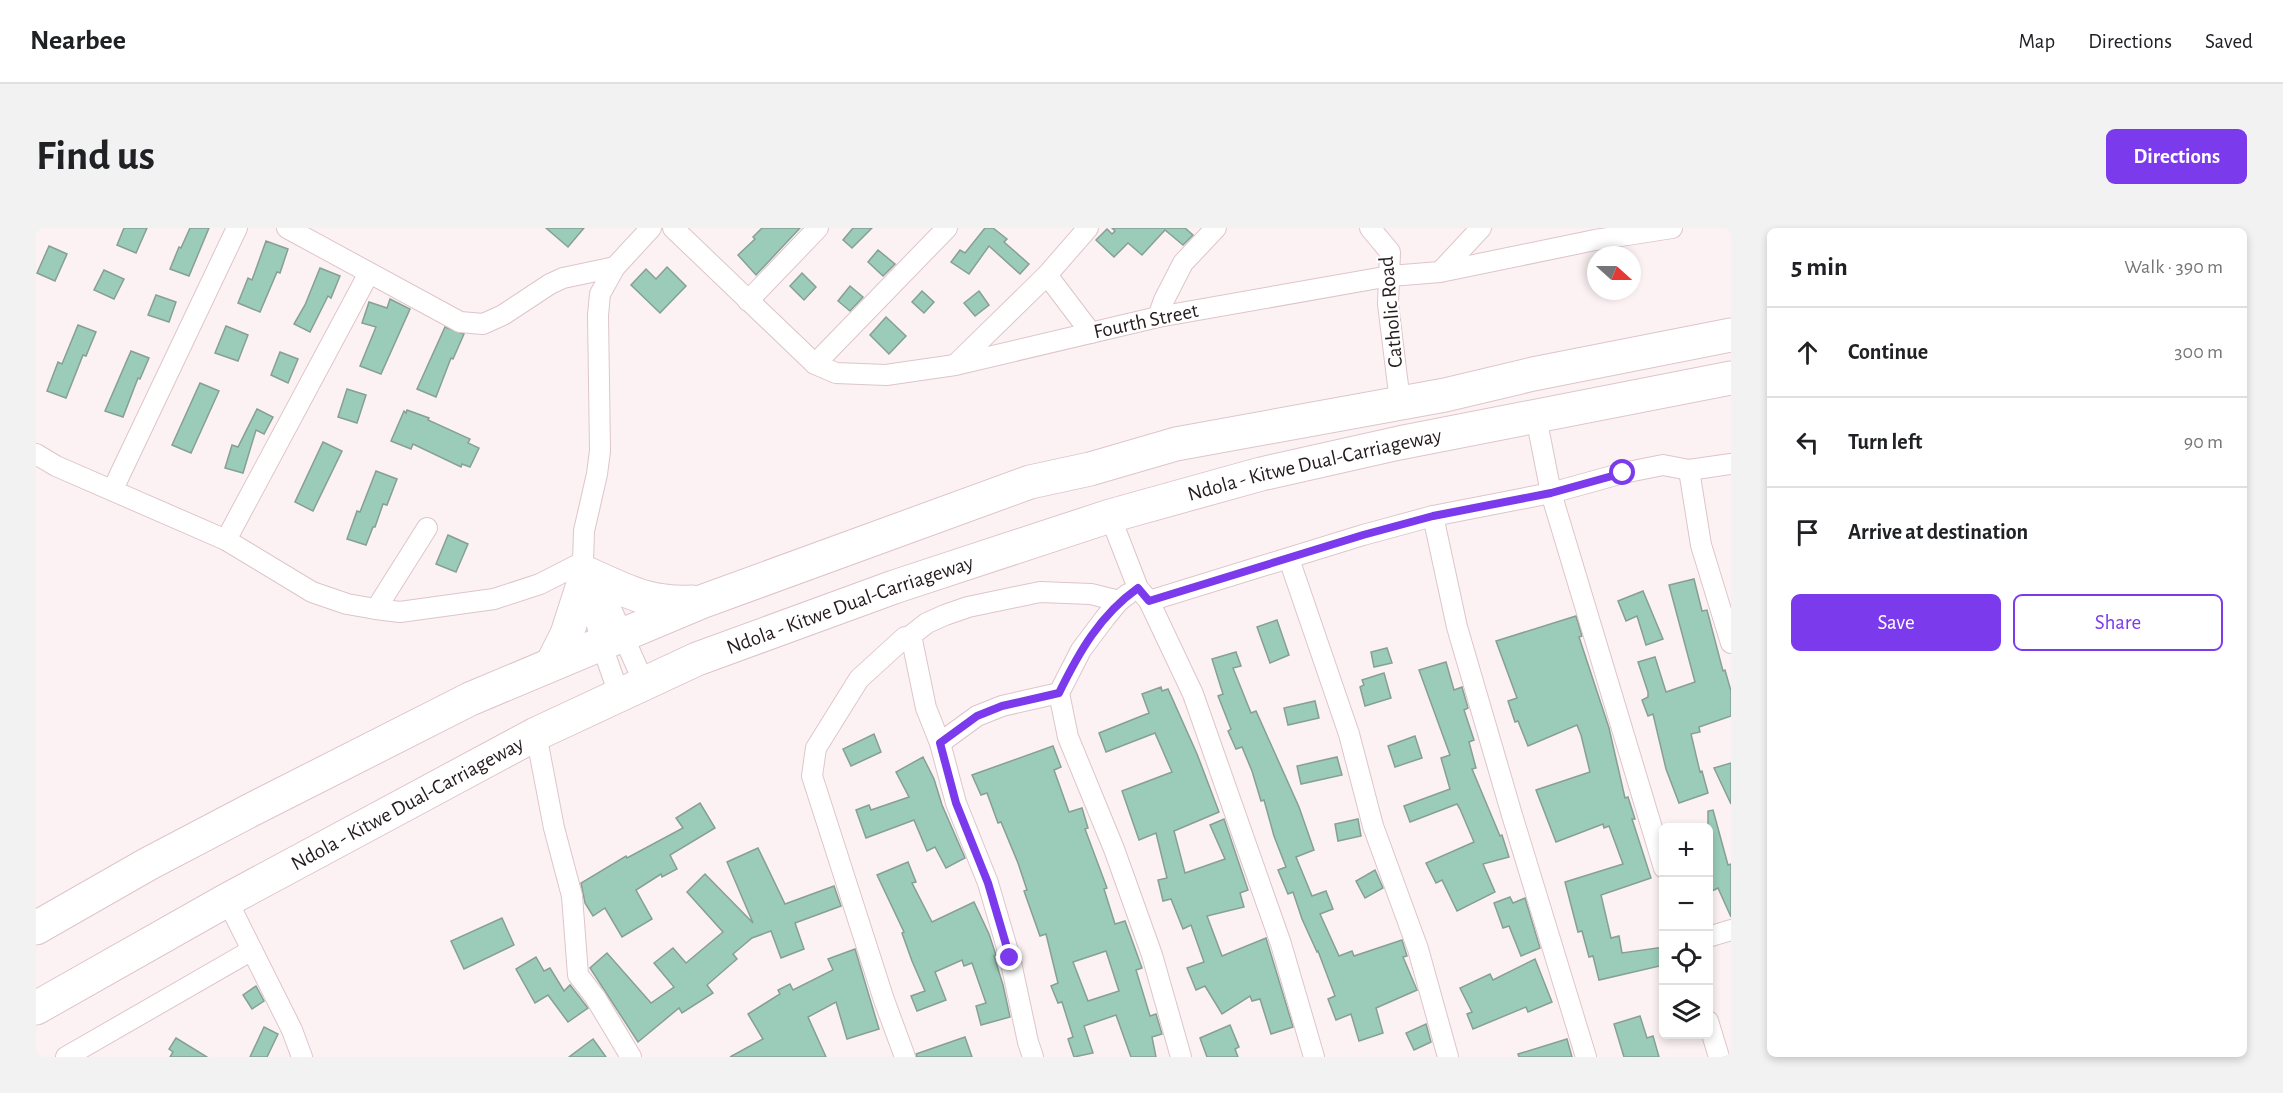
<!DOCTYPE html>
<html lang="en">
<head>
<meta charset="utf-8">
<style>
  :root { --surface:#fff; --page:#f2f2f2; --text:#202124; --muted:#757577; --line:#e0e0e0; --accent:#7c3aed }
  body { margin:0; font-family:"Alegreya Sans",sans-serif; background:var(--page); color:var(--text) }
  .controls { position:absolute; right:18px; bottom:18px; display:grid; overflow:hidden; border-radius:9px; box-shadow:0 3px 9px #0003 }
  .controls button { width:54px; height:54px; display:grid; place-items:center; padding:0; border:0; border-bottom:2px solid var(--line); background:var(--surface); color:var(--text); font:30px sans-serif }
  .compass { position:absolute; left:1551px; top:18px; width:54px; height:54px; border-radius:50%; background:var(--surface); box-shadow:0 3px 9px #0003; rotate:111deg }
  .stop { position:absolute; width:18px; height:18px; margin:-14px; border:4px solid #7c3aed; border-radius:50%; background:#fff }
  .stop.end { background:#7c3aed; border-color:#fff; box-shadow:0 2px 6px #0008 }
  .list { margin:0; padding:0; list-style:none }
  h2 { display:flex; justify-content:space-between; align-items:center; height:78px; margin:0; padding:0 24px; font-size:26px }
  h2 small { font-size:20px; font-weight:400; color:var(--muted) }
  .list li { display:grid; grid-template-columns:39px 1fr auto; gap:18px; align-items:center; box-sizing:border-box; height:90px; padding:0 24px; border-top:2px solid var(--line) }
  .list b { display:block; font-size:22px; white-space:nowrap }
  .list em { font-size:20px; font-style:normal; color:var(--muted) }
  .actions { display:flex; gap:12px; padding:18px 24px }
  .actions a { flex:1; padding:14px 0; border:2px solid var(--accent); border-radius:9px; text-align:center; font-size:21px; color:var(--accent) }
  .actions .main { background:var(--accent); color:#fff }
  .icon { flex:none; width:33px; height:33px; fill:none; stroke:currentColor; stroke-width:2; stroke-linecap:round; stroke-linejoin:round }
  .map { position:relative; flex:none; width:1695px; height:829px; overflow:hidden; border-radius:9px }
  header { display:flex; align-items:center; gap:36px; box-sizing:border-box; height:84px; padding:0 30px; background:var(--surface); border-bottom:2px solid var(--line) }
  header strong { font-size:28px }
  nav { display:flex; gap:33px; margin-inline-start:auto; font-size:21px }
  .intro { display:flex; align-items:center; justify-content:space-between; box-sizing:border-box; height:144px; padding:0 36px }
  h1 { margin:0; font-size:42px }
  .button { padding:15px 27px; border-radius:9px; background:var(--accent); color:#fff; font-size:21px; font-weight:700 }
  main { display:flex; gap:36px; padding:0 36px }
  aside { flex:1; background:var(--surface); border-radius:9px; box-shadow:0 3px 9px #0003 }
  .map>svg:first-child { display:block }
</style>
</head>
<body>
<header>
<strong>Nearbee</strong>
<nav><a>Map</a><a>Directions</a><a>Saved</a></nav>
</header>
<div class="intro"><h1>Find us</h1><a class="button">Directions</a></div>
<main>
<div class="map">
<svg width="1695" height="829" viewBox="0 0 1695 829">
  <rect width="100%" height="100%" fill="#fcf2f4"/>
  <g fill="#9accb9" stroke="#879f96" stroke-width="1.5" fill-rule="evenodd">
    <polygon points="88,0 111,0 100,25 81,17"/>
    <polygon points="154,0 173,0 153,48 134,41 143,19 145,20"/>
    <polygon points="510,0 548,0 532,19"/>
    <polygon points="726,0 764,0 720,47 702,27 719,11 717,9"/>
    <polygon points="817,0 836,0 816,20 807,12"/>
    <polygon points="949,0 957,0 971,11 968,14 993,36 984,46 953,18 933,46 915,34 924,22 929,25"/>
    <polygon points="1076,0 1149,0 1157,7 1147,17 1129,2 1106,27 1092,15 1078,29 1060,12 1071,1 1076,6 1079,3"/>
    <polygon points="230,13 252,21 244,45 241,44 224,84 202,75 212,50 216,52"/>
    <polygon points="13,18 31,26 19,53 1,45"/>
    <polygon points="842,22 859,36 847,48 832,34"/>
    <polygon points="631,39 650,58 624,85 595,57 610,41 620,51"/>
    <polygon points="284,40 304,48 295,70 292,68 274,104 258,96 269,77"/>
    <polygon points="68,42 88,51 78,71 58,62"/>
    <polygon points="766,45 780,59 768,72 754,58"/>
    <polygon points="814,58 827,69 814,83 802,73"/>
    <polygon points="886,63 898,74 888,85 876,74"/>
    <polygon points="943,63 953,77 939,88 928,75"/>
    <polygon points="120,67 140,74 133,94 112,87"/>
    <polygon points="354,71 374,81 345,146 324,138 340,99 326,95 333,74 351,80"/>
    <polygon points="850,89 870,108 853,126 834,107"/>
    <polygon points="42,97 60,104 50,128 47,127 30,170 11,163 22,134 26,136"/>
    <polygon points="190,98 212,107 202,133 179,125"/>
    <polygon points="409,99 428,106 417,131 415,130 400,169 381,161"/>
    <polygon points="95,123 113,130 104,151 102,150 87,189 69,183"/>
    <polygon points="244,124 262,131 252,155 235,147"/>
    <polygon points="164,155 183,163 155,225 136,217"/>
    <polygon points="311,161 330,167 321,195 302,189"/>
    <polygon points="221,181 237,189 228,206 220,202 207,245 189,240 196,217 202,219"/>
    <polygon points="371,182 393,190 392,192 434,211 432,215 443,220 434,239 426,236 425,239 377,216 375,221 355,213 368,183 370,185"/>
    <polygon points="287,214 306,223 277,283 259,274"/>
    <polygon points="340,243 361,251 351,277 347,276 339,299 337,299 330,317 311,311 321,283 324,284"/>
    <polygon points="412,307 432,316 420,344 400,336"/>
    <polygon points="1658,351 1666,383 1671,382 1687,443 1689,442 1695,463 1695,488 1663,499 1664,504 1655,506 1664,544 1666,543 1672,565 1643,575 1630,541 1617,486 1612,488 1606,472 1612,469 1612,464 1602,434 1619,429 1630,464 1659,454 1633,357"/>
    <polygon points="1607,363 1627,411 1610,417 1601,388 1590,393 1582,373"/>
    <polygon points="1540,388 1546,408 1543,409 1573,500 1589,570 1592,569 1599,591 1596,591 1615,650 1565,667 1575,710 1583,708 1586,725 1628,719 1628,737 1563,752 1557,728 1553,729 1546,703 1542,704 1529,654 1587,636 1573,598 1568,600 1567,596 1520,614 1500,562 1554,544 1545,507 1541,497 1492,518 1482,493 1479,494 1472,473 1481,470 1460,413"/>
    <polygon points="1241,392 1253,427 1234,435 1221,399"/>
    <polygon points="1351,420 1356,435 1338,439 1335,424"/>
    <polygon points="1200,424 1205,438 1197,440 1215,485 1220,483 1263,579 1278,622 1260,629 1276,668 1290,663 1297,681 1284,686 1303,728 1316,723 1318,728 1366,712 1371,728 1367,729 1381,762 1340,780 1347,805 1323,813 1315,786 1300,792 1292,771 1299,768 1282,723 1281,724 1266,691 1257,664 1252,666 1242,642 1250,639 1238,608 1228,572 1225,573 1216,543 1206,519 1200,521 1192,503 1195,501 1182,468 1187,466 1176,431"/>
    <polygon points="1410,434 1418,462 1426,459 1432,480 1428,482 1438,512 1433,514 1440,540 1436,541 1464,608 1466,607 1473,629 1447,636 1459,664 1421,683 1406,652 1400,655 1390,635 1438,614 1424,581 1421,576 1374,594 1368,578 1414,561 1405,530 1414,527 1383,442"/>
    <polygon points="1348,445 1355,470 1329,478 1324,459 1328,457 1326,452"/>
    <polygon points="1125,459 1126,463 1132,461 1161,526 1183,584 1138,603 1149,645 1189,631 1174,597 1188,591 1212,662 1204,665 1208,679 1171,688 1186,728 1230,710 1257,799 1235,806 1224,771 1216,773 1214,768 1186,786 1169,758 1160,762 1151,740 1168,734 1155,697 1147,701 1135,671 1127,673 1122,652 1131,650 1120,605 1103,612 1086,563 1136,544 1119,505 1070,524 1063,505 1113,485 1106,466"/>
    <polygon points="1279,473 1283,490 1252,497 1248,480"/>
    <polygon points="838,506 845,524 815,538 807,521"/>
    <polygon points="1379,508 1386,530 1359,539 1352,518"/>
    <path d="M 1017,518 L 1025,539 L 1018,542 L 1033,584 L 1046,580 L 1052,600 L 1049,601 L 1071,660 L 1068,661 L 1079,696 L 1089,693 L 1106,740 L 1100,742 L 1114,788 L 1120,786 L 1126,806 L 1116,809 L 1120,829 L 1095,829 L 1080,787 L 1048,798 L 1057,825 L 1038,829 L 1032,811 L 1037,809 L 1026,774 L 1022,775 L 1015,758 L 1022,755 L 1010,706 L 1004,708 L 988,663 L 991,662 L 982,635 L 965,594 L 962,595 L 951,565 L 945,567 L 936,547 ZM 1070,723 L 1083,763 L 1052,773 L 1037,734 Z"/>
    <polygon points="887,529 898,551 906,577 929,630 910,640 899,619 891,623 878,592 830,610 820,582 833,577 835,582 873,569 860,544"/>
    <polygon points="1301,529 1306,547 1265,556 1261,538"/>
    <polygon points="1695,535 1695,576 1678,540"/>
    <polygon points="664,575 679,600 634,627 641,641 626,649 625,646 600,662 616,691 586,709 569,680 557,688 549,675 545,655 590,628 591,630 647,600 640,590"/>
    <polygon points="1677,582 1692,637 1695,636 1695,689 1682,660 1676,663 1672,655 1672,583"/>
    <polygon points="1322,591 1325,608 1302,613 1299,596"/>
    <polygon points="722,620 749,676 798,658 805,678 759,695 768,721 745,730 735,703 716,710 697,726 701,731 671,757 677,765 646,785 643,780 602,814 554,740 571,725 615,775 638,759 618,735 637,720 650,735 687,704 651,664 669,646 717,695 691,634"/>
    <polygon points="872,634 880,654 876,655 896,694 938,674 953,706 960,727 958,728 967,757 974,789 945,797 940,778 950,775 936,735 928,738 926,732 899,744 910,772 881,783 875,768 889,763 876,733 866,705 868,704 841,647"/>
    <polygon points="1339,642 1347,660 1329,670 1320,653"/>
    <polygon points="1474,669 1477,675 1489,670 1504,720 1485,728 1473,698 1467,700 1458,675"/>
    <polygon points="466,690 478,717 428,741 415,713"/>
    <polygon points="819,721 843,801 811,811 800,774 772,789 790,829 694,829 727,811 712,786 744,766 742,762 754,756 757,762 797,742 792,731"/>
    <polygon points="500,729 508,743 514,740 528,763 534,757 552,780 532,794 512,767 499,775 480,741"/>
    <polygon points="1499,731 1516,774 1492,784 1490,779 1437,801 1431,786 1436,784 1424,760 1454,746 1457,752"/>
    <polygon points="220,758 228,773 216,781 207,767"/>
    <polygon points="1604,788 1611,810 1617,808 1623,829 1588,829 1578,796"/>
    <polygon points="1390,796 1395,814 1378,822 1370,805"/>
    <polygon points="1194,797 1203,819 1199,821 1202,829 1171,829 1164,810"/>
    <polygon points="228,799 242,806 231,829 214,829"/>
    <polygon points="929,809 936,829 881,829 880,826"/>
    <polygon points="140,810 171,829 134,829 137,824 133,821"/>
    <polygon points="557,811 570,829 533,829"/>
    <polygon points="1531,811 1536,829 1483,829 1482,826"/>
  </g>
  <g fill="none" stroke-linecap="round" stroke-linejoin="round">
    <g stroke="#dec5ca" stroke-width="22">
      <g id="street">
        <polyline points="251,0 424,94 447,96 467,87 514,56 527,50 579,39"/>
        <polyline points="637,0 779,136 800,145 850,147 919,137 1122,89 1354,48 1404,44 1559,12 1636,0"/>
        <polyline points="1334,0 1354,24 1352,76 1364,174"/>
        <polyline points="1404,44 1445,0"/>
        <polyline points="1011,47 1055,105"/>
        <polyline points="712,73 782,0"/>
        <polyline points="1122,89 1128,72 1147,35 1180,0"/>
        <polyline points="779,136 911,0"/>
        <polyline points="919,137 1011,47 1052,0"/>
        <polyline points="1500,189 1515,265 1628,640"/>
        <polyline points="0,226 20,238 190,312 276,364 311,376 340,381 364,384 458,371 504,356 547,334"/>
        <polyline points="1653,242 1665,317 1695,415"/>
        <polyline points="77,261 201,0"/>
        <polyline points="1074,288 1102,360 1113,373 1157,466 1245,716 1278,829"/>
        <polyline points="1397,288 1421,399 1476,587 1550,829"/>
        <polyline points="190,312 333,45"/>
        <polyline points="1253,331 1313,506 1337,598 1382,721 1412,829"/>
        <polyline points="554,349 576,383 608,455"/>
        <polyline points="1092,366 1083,373 1069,390 1045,422 1023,465 1032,509 1078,621 1116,727 1145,829"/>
        <polyline points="1113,373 1327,307 1397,288 1515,265 1587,245 1627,237 1653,242 1695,236"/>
        <polyline points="340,381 391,300"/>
        <polyline points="873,409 876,412 890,480 904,515 920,575 952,655 974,730 992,814 997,829"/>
        <polyline points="583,466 565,415 547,334 548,303 561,246 564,223 562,87 564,66 579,39 615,0"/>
        <polyline points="500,506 518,600 536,668 542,747 559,769 595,829"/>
        <polyline points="904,515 941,488 966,478 1023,465"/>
        <polyline points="191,672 256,802 266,829"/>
        <polyline points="1672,709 1695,702"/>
        <polyline points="1672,793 1683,829"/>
        <polyline points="30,829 216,722"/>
        <polyline points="869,829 848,772 776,548 780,520 823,451 869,409 873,409 891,395 909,387 932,379 1004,364 1055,366 1083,373"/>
      </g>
    </g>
    <g stroke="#dec5ca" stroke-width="35">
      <g id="highway">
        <path d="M 552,346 C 591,363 612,376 656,374"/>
        <polyline points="516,436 531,406 550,347"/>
        <polyline points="0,700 112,636 213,583 434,471 665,374 994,254 1054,241 1140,216 1409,167 1497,146 1695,107"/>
        <path id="s1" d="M 0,780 L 191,672 L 500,506 L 661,431 L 858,359 L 1074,288 L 1225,246 L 1363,215 L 1695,150"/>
      </g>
    </g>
    <use href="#street" stroke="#fff" stroke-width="20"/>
    <use href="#highway" stroke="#fff" stroke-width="33"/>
  </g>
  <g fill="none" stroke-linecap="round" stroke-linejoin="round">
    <path stroke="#7c3aed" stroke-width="8" d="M 974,730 L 952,655 L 920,575 L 904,515 L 941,488 L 966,478 L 1023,465 C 1043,424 1064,387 1102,360 L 1113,373 L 1327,307 L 1397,288 L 1515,265 L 1587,245"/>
  </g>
  <g text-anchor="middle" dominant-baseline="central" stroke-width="4.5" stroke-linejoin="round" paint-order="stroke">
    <g font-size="21" fill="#241b1d" stroke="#fff">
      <text transform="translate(1355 84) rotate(-95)">Catholic Road</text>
      <text transform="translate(1110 93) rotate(-12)">Fourth Street</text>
      <text stroke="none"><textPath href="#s1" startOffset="1396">Ndola - Kitwe Dual-Carriageway</textPath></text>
      <text stroke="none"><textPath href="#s1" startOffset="910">Ndola - Kitwe Dual-Carriageway</textPath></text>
      <text stroke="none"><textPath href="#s1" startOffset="424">Ndola - Kitwe Dual-Carriageway</textPath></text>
    </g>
  </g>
</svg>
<div class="controls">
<button>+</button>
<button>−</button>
<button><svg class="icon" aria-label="locate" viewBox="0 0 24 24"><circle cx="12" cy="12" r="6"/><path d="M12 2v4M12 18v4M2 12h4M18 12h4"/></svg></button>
<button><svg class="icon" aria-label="layers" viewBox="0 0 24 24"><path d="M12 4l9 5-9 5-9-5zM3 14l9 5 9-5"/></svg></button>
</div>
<svg class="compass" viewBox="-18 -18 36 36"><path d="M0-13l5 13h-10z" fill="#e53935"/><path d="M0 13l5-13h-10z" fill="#757577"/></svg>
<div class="stop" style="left:1587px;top:245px"></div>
<div class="stop end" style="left:974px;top:730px"></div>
</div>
<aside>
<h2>5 min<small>Walk · 390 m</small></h2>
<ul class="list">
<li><svg class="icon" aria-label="ahead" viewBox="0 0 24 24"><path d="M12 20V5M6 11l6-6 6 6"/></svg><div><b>Continue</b></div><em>300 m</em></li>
<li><svg class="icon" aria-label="left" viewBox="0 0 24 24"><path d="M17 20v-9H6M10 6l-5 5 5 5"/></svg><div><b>Turn left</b></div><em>90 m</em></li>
<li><svg class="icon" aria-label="arrive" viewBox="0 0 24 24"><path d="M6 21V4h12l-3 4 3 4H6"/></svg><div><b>Arrive at destination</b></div></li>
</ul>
<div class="actions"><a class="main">Save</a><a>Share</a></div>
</aside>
</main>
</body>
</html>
